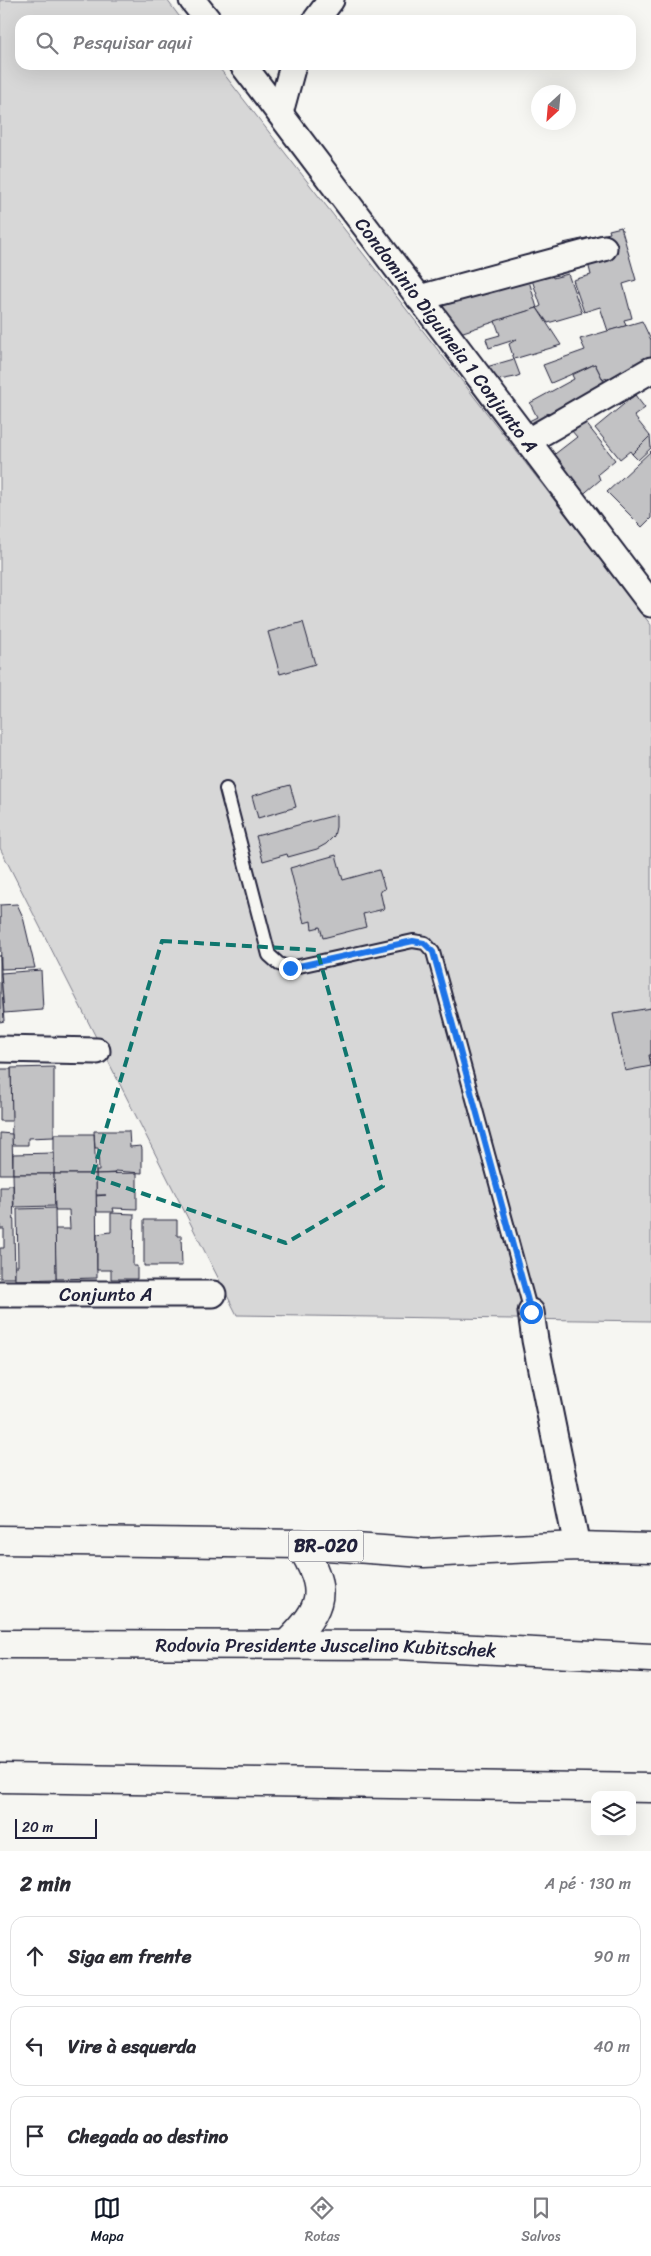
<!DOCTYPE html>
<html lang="pt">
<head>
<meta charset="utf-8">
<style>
  :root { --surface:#fff; --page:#f2f2f3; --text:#2b2b33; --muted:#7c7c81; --line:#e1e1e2; --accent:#111827 }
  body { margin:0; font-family:Sriracha,sans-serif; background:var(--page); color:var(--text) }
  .controls { position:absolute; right:15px; bottom:15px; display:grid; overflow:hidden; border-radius:10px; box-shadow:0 5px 20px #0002 }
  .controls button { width:45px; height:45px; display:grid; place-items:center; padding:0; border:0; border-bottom:1px solid var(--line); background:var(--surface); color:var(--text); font:25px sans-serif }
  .compass { position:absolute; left:531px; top:85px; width:45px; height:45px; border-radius:50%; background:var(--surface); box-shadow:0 5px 20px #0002; rotate:206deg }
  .scale { position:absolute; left:15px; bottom:12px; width:82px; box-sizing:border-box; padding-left:5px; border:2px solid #22223b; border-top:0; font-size:14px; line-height:18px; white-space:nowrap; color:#22223b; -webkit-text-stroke:4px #f6f6f2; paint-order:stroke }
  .stop { position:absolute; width:15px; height:15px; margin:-11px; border:4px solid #1a73e8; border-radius:50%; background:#fff }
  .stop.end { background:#1a73e8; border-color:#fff; box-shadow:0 1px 5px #0008 }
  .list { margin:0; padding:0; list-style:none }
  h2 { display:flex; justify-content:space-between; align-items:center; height:65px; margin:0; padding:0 20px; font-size:21px }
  h2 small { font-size:16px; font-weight:400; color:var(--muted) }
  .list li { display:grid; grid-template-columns:32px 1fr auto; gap:15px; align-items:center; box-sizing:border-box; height:80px; margin:0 10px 10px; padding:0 10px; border:1px solid var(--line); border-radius:15px }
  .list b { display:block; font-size:19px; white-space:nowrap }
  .list em { font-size:16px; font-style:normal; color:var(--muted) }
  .icon { flex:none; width:28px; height:28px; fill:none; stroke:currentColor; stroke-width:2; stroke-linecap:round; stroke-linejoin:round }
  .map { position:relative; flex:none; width:651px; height:1851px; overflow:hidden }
  .search { position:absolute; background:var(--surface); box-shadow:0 5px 20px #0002; left:15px; right:15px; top:15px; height:55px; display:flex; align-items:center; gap:12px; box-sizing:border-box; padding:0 18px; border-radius:15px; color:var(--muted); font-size:19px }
  .sheet { height:335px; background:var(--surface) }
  nav { display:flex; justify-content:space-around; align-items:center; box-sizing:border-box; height:70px; border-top:1px solid var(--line); background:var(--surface); font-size:14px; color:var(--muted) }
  nav a { display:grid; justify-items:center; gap:2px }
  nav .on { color:var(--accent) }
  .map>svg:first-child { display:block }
</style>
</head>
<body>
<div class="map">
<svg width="651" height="1851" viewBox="0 0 651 1851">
  <rect width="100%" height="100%" fill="#f6f6f2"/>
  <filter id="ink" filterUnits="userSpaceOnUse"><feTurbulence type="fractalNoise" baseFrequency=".02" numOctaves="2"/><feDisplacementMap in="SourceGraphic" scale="10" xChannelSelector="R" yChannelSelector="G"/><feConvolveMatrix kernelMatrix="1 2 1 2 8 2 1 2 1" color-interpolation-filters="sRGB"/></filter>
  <g filter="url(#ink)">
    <polygon fill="#d7d7d7" stroke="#7c7c89" points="0,0 167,0 182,20 20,20 20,65 217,65 651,625 651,1321 237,1315 0,848"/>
    <g fill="#c2c2c4" stroke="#22223b">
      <polygon points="621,227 636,280 623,284 632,318 624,320 626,326 608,331 600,307 584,312 573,280 591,275 586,255 568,260 563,243 610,233 609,230"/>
      <polygon points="551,272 553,278 568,274 582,313 548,323 537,308 541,306 532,280"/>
      <polygon points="532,280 529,281 537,308 457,334 432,309 492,284"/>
      <polygon points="537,308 561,345 514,359 509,344 517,339 489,348 486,339 500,335 495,321"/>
      <polygon points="642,321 651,340 651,370 613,390 606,378 603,380 595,364 551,383 543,365 585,350 580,339"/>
      <polygon points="514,359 520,375 515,377 494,381 483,368"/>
      <polygon points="595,364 609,392 534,435 525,423 537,417 530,403 574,379 572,375"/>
      <polygon points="635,395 645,408 634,416 650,436 632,454 630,451 620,459 595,428"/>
      <polygon points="585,422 615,460 598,474 600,480 580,497 551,457 577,437 571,430"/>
      <polygon points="650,436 651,448 638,460 632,454"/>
      <polygon points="651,451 651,518 642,527 607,492"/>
      <polygon points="303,622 315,664 280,674 268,632"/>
      <polygon points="290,785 296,807 258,818 252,796"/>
      <polygon points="336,815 336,827 334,836 326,844 317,849 288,857 287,854 263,861 256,836"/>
      <polygon points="336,855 343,880 379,870 385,889 380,891 384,909 363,914 366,927 323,938 320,927 312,929 311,921 304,923 290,868"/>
      <polygon points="17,904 23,917 35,968 1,969 0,905"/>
      <polygon points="0,955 4,1021 0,1022"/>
      <polygon points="41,970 43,1010 4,1013 1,973"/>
      <polygon points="651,1008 651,1055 649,1055 651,1066 625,1071 613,1014"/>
      <polygon points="54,1067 54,1137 28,1138 28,1145 12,1145 11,1068"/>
      <polygon points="0,1069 11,1069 12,1121 0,1121"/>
      <polygon points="94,1131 129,1131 130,1147 141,1146 142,1149 142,1173 115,1171 116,1173 96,1174 96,1171 99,1171 98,1148 95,1148"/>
      <polygon points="0,1133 12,1134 13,1174 0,1174"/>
      <polygon points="54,1134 94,1134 96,1174 54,1174"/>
      <polygon points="54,1153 54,1174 13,1174 13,1154"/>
      <polygon points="137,1173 137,1209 113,1208 114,1212 97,1212 96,1196 106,1195 96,1195 96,1174"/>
      <polygon points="13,1174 54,1174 55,1206 14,1207"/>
      <polygon points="54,1174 96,1174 97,1278 56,1279 55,1229 70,1229 69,1210 55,1210"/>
      <polygon points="8,1185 13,1185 15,1278 0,1278 0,1248 4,1248 4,1229 0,1229 0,1187 8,1187"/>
      <polygon points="55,1208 56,1279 15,1280 15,1266 18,1266 17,1209"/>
      <polygon points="111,1213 134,1214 133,1266 137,1266 137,1279 111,1279 111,1270 97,1270 97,1234 111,1232"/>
      <polygon points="144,1220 177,1220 177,1236 181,1236 182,1266 144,1266"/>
    </g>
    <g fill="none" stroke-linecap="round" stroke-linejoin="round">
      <g stroke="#22223b" stroke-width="16">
        <polyline id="service" points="226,789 269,955 279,964 290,968 413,941 425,943 433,952 531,1312"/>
      </g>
      <g stroke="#22223b" stroke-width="29">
        <g id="minor">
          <polyline points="192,0 208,20"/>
          <polyline points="316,20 331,0"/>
          <path id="s1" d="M 243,65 L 651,604"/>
          <polyline points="280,113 293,65"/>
          <polyline points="419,298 604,248"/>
          <polyline points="528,441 651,370"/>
          <polyline points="0,1049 97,1051"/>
          <path id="s2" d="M 0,1294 L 213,1294"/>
          <polyline points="531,1312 535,1340 577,1546"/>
        </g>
      </g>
      <g stroke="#22223b" stroke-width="31">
        <polyline id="tertiary" points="0,1778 651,1788"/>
      </g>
      <g stroke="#22223b" stroke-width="31">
        <g id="trunk">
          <polyline points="0,1540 300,1544 424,1553 577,1546 651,1548"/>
          <path id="s3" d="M 0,1644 L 397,1645 L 651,1658"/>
          <path d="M 287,1644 C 325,1606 328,1591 300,1544"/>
        </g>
      </g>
      <use href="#service" stroke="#f6f6f2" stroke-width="12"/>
      <use href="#minor" stroke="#f6f6f2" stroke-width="25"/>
      <use href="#tertiary" stroke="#f6f6f2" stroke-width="28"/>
      <use href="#trunk" stroke="#f6f6f2" stroke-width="28"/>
    </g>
  </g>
  <g fill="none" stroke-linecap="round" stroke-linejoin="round" filter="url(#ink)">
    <polyline stroke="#1a73e8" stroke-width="6" points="290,968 413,941 424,943 433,952 531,1312"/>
  </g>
  <path fill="none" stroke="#0f766e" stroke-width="4" stroke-dasharray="10 6" stroke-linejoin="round" d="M 162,941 L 317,950 L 383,1186 L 286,1243 L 92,1176 Z"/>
  <g text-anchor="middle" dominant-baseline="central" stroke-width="5" stroke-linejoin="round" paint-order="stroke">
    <rect fill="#f6f6f2" stroke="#626272" stroke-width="1" x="288.5" y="1530.5" width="75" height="31" rx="4"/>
    <g font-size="18" font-weight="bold" fill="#22223b">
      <text x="326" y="1546">BR-020</text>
    </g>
    <g font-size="19" fill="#22223b" stroke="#f6f6f2">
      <text stroke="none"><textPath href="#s1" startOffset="338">Condominio Diguineia 1 Conjunto A</textPath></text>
      <text stroke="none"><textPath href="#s2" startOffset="106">Conjunto A</textPath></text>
      <text stroke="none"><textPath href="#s3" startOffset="326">Rodovia Presidente Juscelino Kubitschek</textPath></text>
    </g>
  </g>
</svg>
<div class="controls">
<button><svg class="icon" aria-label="layers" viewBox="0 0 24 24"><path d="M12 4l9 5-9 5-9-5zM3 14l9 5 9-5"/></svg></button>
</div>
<svg class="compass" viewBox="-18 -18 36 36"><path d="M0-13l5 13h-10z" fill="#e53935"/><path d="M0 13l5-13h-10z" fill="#7c7c81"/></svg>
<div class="scale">20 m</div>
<div class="stop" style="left:531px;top:1312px"></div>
<div class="stop end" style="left:290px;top:968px"></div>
<div class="search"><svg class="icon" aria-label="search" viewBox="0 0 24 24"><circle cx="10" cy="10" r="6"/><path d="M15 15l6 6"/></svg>Pesquisar aqui</div>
</div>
<section class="sheet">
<h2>2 min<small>A pé · 130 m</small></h2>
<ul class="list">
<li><svg class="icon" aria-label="ahead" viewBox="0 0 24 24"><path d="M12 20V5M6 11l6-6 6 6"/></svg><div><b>Siga em frente</b></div><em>90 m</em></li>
<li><svg class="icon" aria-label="left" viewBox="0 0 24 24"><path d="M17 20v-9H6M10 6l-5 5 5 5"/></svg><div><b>Vire à esquerda</b></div><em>40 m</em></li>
<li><svg class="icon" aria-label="arrive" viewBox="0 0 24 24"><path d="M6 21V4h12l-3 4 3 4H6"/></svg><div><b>Chegada ao destino</b></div></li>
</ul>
</section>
<nav>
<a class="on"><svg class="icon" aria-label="map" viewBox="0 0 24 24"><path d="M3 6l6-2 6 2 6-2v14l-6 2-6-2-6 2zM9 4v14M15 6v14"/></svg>Mapa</a>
<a><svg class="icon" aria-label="directions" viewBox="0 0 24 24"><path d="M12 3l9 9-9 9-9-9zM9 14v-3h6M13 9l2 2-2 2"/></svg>Rotas</a>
<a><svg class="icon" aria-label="saved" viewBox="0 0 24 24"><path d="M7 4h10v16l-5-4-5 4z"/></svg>Salvos</a>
</nav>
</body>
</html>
